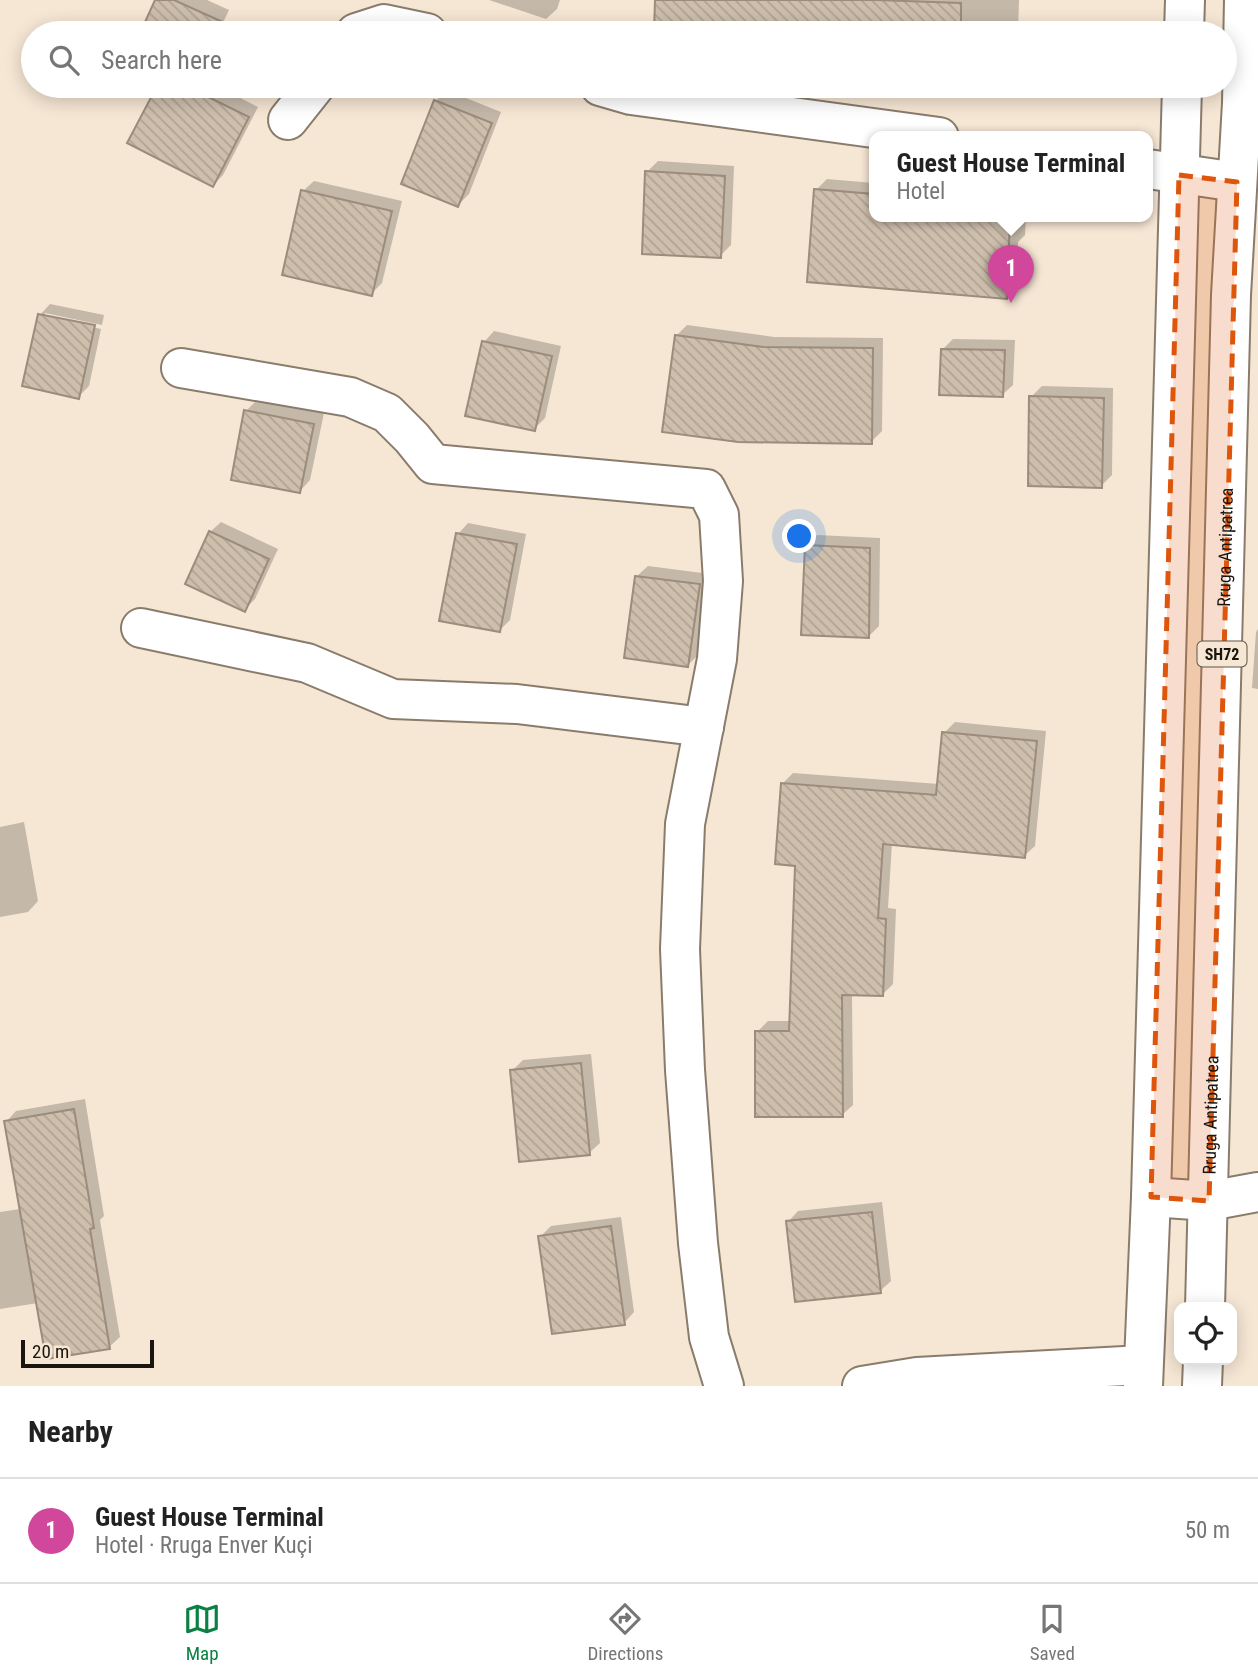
<!DOCTYPE html>
<html lang="en">
<head>
<meta charset="utf-8">
<style>
  :root { --surface:#fff; --page:#f6f6f6; --text:#222; --muted:#767676; --line:#e0e0e0; --accent:#0b8043 }
  body { margin:0; font-family:"Roboto Condensed",sans-serif; background:var(--page); color:var(--text) }
  .controls { position:absolute; right:21px; bottom:21px; display:grid; overflow:hidden; border-radius:14px; box-shadow:0 4px 18px #0003 }
  .controls button { width:63px; height:63px; display:grid; place-items:center; padding:0; border:0; border-bottom:2px solid var(--line); background:var(--surface); color:var(--text); font:35px sans-serif }
  .scale { position:absolute; left:21px; bottom:18px; width:133px; box-sizing:border-box; padding-left:7px; border:4px solid #1a150e; border-top:0; font-size:19px; line-height:24px; white-space:nowrap; color:#1a150e; -webkit-text-stroke:5px #f6e6d4; paint-order:stroke }
  .you { position:absolute; left:800px; top:537px; width:24px; height:24px; margin:-18px; border:5px solid #fff; border-radius:50%; background:#1a73e8; box-shadow:0 0 0 10px #1a73e833 }
  .badge { display:grid; place-items:center; width:46px; height:46px; border-radius:50%; background:var(--accent); color:#fff; font-size:23px; font-weight:700 }
  .pin { position:absolute; translate:-50% -58px; filter:drop-shadow(0 2px 4px #0008) }
  .pin::after { content:''; position:absolute; top:37px; width:24px; height:21px; background:inherit; clip-path:polygon(0 0,100% 0,50% 100%) }
  .popup { position:absolute; left:869px; top:131px; width:284px; height:91px; box-sizing:border-box; display:grid; place-content:center; border-radius:14px; background:var(--surface); filter:drop-shadow(0 2px 5px #0005); font-size:23px; white-space:nowrap; color:var(--muted) }
  .popup b { font-size:26px; color:var(--text) }
  .popup::after { content:''; position:absolute; left:50%; top:100%; margin-left:-14px; border:14px solid transparent; border-top-color:var(--surface) }
  .list { margin:0; padding:0; list-style:none }
  h2 { display:flex; justify-content:space-between; align-items:center; height:91px; margin:0; padding:0 28px; font-size:30px }
  h2 small { font-size:23px; font-weight:400; color:var(--muted) }
  .list li { display:grid; grid-template-columns:46px 1fr auto; gap:21px; align-items:center; box-sizing:border-box; height:105px; padding:0 28px; border-top:2px solid var(--line) }
  .list b { display:block; font-size:26px; white-space:nowrap }
  .list p { margin:0; font-size:23px; white-space:nowrap; color:var(--muted) }
  .list em { font-size:23px; font-style:normal; color:var(--muted) }
  .icon { flex:none; width:38px; height:38px; fill:none; stroke:currentColor; stroke-width:2; stroke-linecap:round; stroke-linejoin:round }
  .map { position:relative; flex:none; width:1258px; height:1386px; overflow:hidden }
  .search { position:absolute; background:var(--surface); box-shadow:0 4px 18px #0003; left:21px; right:21px; top:21px; height:77px; display:flex; align-items:center; gap:18px; box-sizing:border-box; padding:0 24px; border-radius:38px; color:var(--muted); font-size:26px }
  .sheet { height:196px; background:var(--surface) }
  nav { display:flex; justify-content:space-around; align-items:center; box-sizing:border-box; height:98px; border-top:2px solid var(--line); background:var(--surface); font-size:19px; color:var(--muted) }
  nav a { display:grid; justify-items:center; gap:4px }
  nav .on { color:var(--accent) }
  .map>svg:first-child { display:block }
</style>
</head>
<body>
<div class="map">
<svg width="1258" height="1386" viewBox="0 0 1258 1386">
  <defs>
    <pattern id="building-back-hatch" width="6" height="6" patternUnits="userSpaceOnUse" patternTransform="scale(1.75)"><rect width="6" height="6" fill="#cebfad"/><path d="M-1 5l2 2M0 0l6 6M5-1l2 2" fill="none" stroke="#b0a394"/></pattern>
  </defs>
  <rect width="100%" height="100%" fill="#f6e6d4"/>
  <g fill="#0003">
    <polygon points="157,0 207,0 229,10 218,33 144,33 142,32"/>
    <polygon points="489,0 560,0 557,9 546,19"/>
    <polygon points="657,0 1019,0 1018,33 655,33"/>
    <polygon points="159,86 217,86 258,107 223,175 213,185 130,142"/>
    <polygon points="446,90 501,112 469,194 458,205 404,183 436,101"/>
    <polygon points="658,161 734,166 731,245 720,256 647,172"/>
    <polygon points="827,179 874,183 874,217 1026,217 1025,235 1018,242 1017,286 1006,297 816,190"/>
    <polygon points="314,181 402,201 382,283 371,294 303,191"/>
    <polygon points="50,304 104,315 102,325 45,313 45,317 101,329 89,386 78,397 40,315"/>
    <polygon points="687,325 774,337 883,338 882,431 871,442 676,336"/>
    <polygon points="494,331 561,346 545,418 534,429 484,342"/>
    <polygon points="953,339 1015,340 1013,385 1002,395 942,350"/>
    <polygon points="1042,386 1113,388 1112,475 1101,486 1031,397"/>
    <polygon points="256,401 324,413 310,480 300,491 246,411"/>
    <polygon points="221,522 278,549 255,599 244,610 210,532"/>
    <polygon points="468,523 526,534 510,620 499,631 458,534"/>
    <polygon points="817,535 880,538 879,626 869,636 807,545"/>
    <polygon points="648,566 710,574 698,655 688,665 637,576"/>
    <polygon points="1258,629 1258,689 1252,688 1256,632"/>
    <polygon points="955,722 1046,731 1035,846 1024,856 892,843 888,908 896,909 893,984 883,994 852,993 853,1105 842,1115 757,1032 768,1021 792,1021 797,864 782,784 793,773 939,784 944,733"/>
    <polygon points="24,822 38,901 28,912 0,917 0,827"/>
    <polygon points="591,1054 600,1143 589,1153 512,1071 523,1060"/>
    <polygon points="85,1099 104,1216 100,1220 120,1337 109,1347 38,1303 0,1309 0,1212 20,1209 6,1122 16,1111"/>
    <polygon points="882,1202 891,1281 880,1291 788,1222 798,1211"/>
    <polygon points="621,1217 634,1312 624,1323 540,1237 551,1226"/>
  </g>
  <g fill="url(#building-back-hatch)" stroke="#9b8c7c" stroke-width="2">
    <polygon points="155,0 174,0 247,33 140,33"/>
    <polygon points="655,0 877,0 961,3 961,33 654,33"/>
    <polygon points="157,86 186,86 249,117 213,187 127,143"/>
    <polygon points="434,100 492,123 458,207 401,184"/>
    <polygon points="645,171 725,176 721,258 642,254"/>
    <polygon points="814,189 874,194 874,217 1010,217 1007,299 807,282"/>
    <polygon points="301,190 392,211 372,296 282,275"/>
    <polygon points="38,314 95,325 79,399 22,386"/>
    <polygon points="675,335 763,347 873,348 872,444 738,442 662,432"/>
    <polygon points="482,341 552,356 535,431 465,416"/>
    <polygon points="941,349 1005,350 1003,397 939,395"/>
    <polygon points="1029,396 1104,398 1102,488 1028,486"/>
    <polygon points="244,410 314,424 300,493 231,480"/>
    <polygon points="209,531 269,559 245,612 185,584"/>
    <polygon points="456,533 517,544 500,632 439,621"/>
    <polygon points="805,545 870,548 869,638 801,635"/>
    <polygon points="635,576 700,584 688,667 624,658"/>
    <polygon points="942,732 1037,741 1025,858 883,844 878,918 886,919 883,996 842,995 843,1117 755,1117 755,1031 789,1031 795,866 775,864 781,783 936,795"/>
    <polygon points="581,1063 590,1155 519,1162 510,1070"/>
    <polygon points="74,1109 94,1228 90,1229 110,1349 46,1359 4,1121"/>
    <polygon points="872,1212 881,1293 795,1302 786,1221"/>
    <polygon points="611,1226 625,1325 552,1334 538,1236"/>
  </g>
  <g fill="none" stroke-linecap="round" stroke-linejoin="round">
    <g stroke="#8a7c6c" stroke-width="42">
      <g id="minor">
        <polyline points="356,33 384,24 427,33"/>
        <polyline points="600,86 631,95 939,137"/>
        <polyline points="288,120 315,86"/>
        <polyline points="1148,169 1237,182"/>
        <polyline points="181,368 350,397 387,413 412,438 433,464 706,489 719,515 723,581 717,659 685,824 680,949 685,1070 698,1243 709,1337 724,1386"/>
        <polyline points="141,628 307,663 393,699 517,704 704,727"/>
        <polyline points="1151,1197 1209,1201 1258,1192"/>
        <polyline points="862,1386 917,1377 1143,1365"/>
      </g>
    </g>
    <g stroke="#8a7c6c" stroke-width="42">
      <g id="major">
        <polyline points="1184,33 1185,0"/>
        <path id="s1" d="M 1205,1307 L 1231,295 L 1242,103 L 1244,0"/>
        <polyline points="1143,1386 1151,1197 1182,86"/>
        <polyline points="1202,1386 1203,1360"/>
      </g>
    </g>
    <use href="#minor" stroke="#fff" stroke-width="38"/>
    <use href="#major" stroke="#fff" stroke-width="38"/>
  </g>
  <path fill="#de560c" fill-opacity="0.2" stroke="#de560c" stroke-width="5" stroke-dasharray="14 9" stroke-linejoin="round" d="M 1179,175 L 1237,182 L 1209,1201 L 1151,1197 Z"/>
  <g text-anchor="middle" dominant-baseline="central" stroke-width="5" stroke-linejoin="round" paint-order="stroke">
    <rect fill="#f6e6d4" stroke="#5c5449" stroke-width="2" x="1197.5" y="641.5" width="49" height="25" rx="5"/>
    <g font-size="16" font-weight="bold" fill="#1a150e">
      <text x="1222" y="654">SH72</text>
    </g>
    <g font-size="18" fill="#1a150e" stroke="#f6e6d4">
      <text stroke="none"><textPath href="#s1" startOffset="760">Rruga Antipatrea</textPath></text>
      <text stroke="none"><textPath href="#s1" startOffset="192">Rruga Antipatrea</textPath></text>
    </g>
  </g>
</svg>
<div class="controls">
<button><svg class="icon" aria-label="locate" viewBox="0 0 24 24"><circle cx="12" cy="12" r="6"/><path d="M12 2v4M12 18v4M2 12h4M18 12h4"/></svg></button>
</div>
<div class="scale">20 m</div>
<div class="you"></div>
<div class="pin badge" style="left:1011px;top:303px;background:#d1479c">1</div>
<div class="popup"><b>Guest House Terminal</b>Hotel</div>
<div class="search"><svg class="icon" aria-label="search" viewBox="0 0 24 24"><circle cx="10" cy="10" r="6"/><path d="M15 15l6 6"/></svg>Search here</div>
</div>
<section class="sheet">
<h2>Nearby<small></small></h2>
<ul class="list">
<li><span class="badge" style="background:#d1479c">1</span><div><b>Guest House Terminal</b><p>Hotel · Rruga Enver Kuçi</p></div><em>50 m</em></li>
</ul>
</section>
<nav>
<a class="on"><svg class="icon" aria-label="map" viewBox="0 0 24 24"><path d="M3 6l6-2 6 2 6-2v14l-6 2-6-2-6 2zM9 4v14M15 6v14"/></svg>Map</a>
<a><svg class="icon" aria-label="directions" viewBox="0 0 24 24"><path d="M12 3l9 9-9 9-9-9zM9 14v-3h6M13 9l2 2-2 2"/></svg>Directions</a>
<a><svg class="icon" aria-label="saved" viewBox="0 0 24 24"><path d="M7 4h10v16l-5-4-5 4z"/></svg>Saved</a>
</nav>
</body>
</html>
